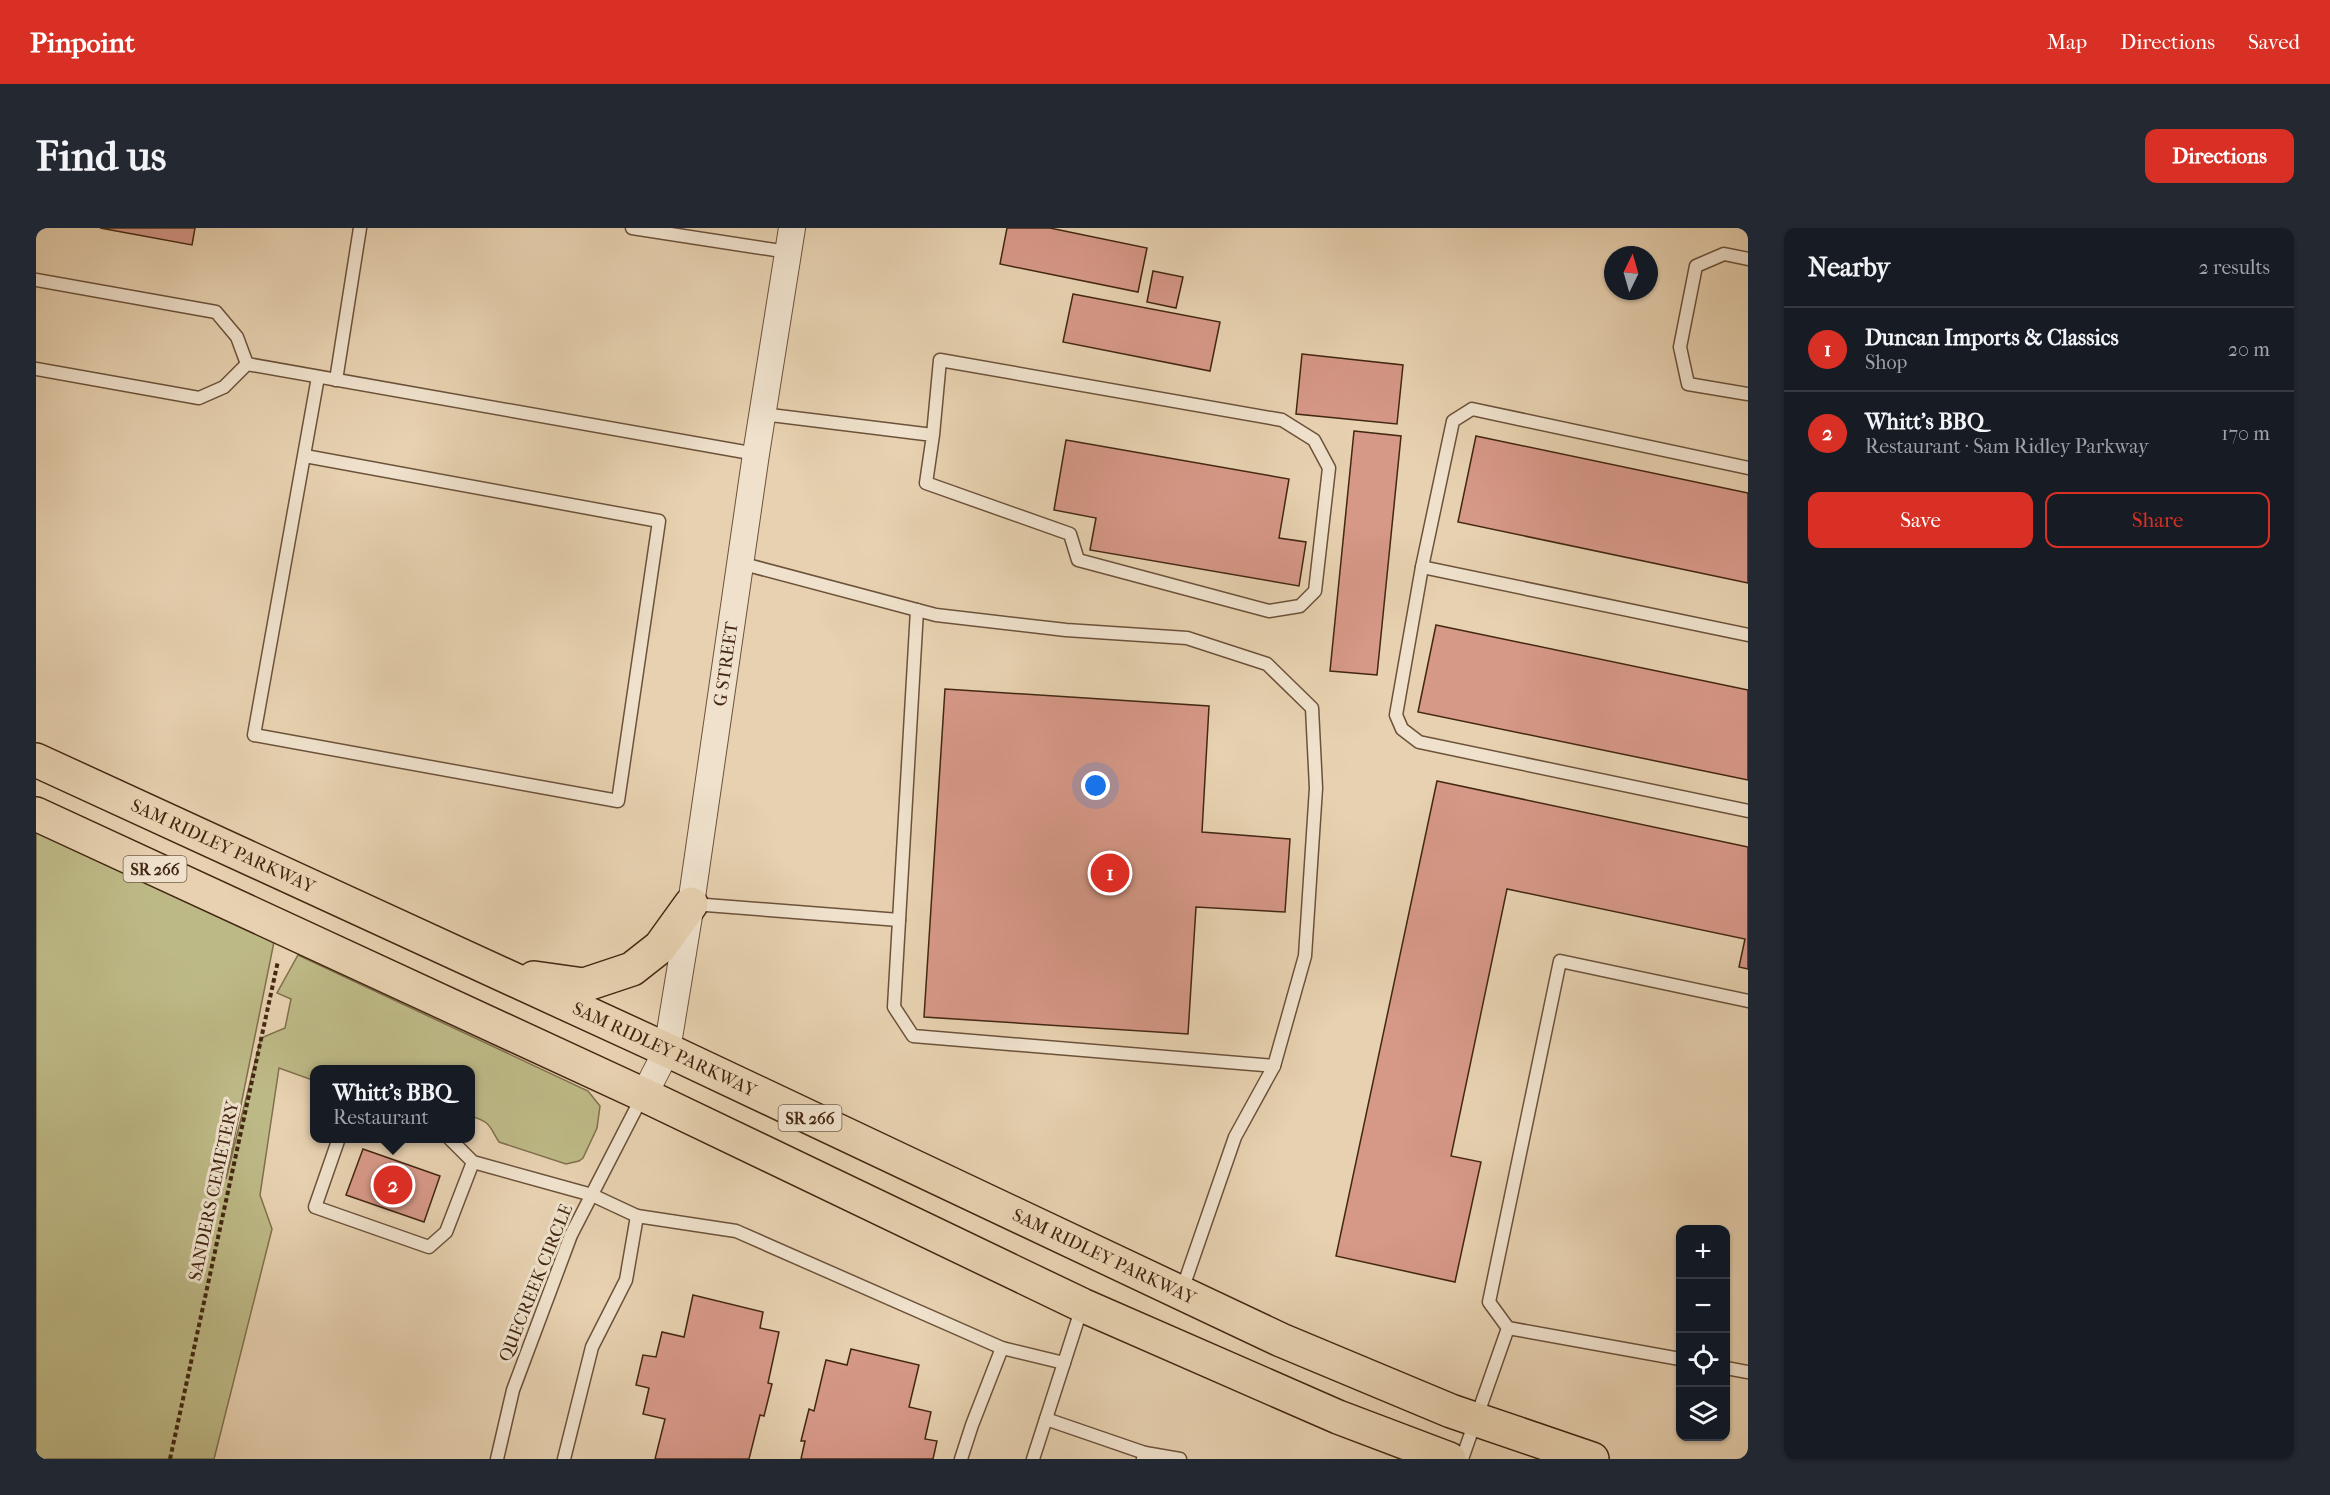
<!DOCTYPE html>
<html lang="en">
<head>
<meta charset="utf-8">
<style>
  :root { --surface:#171b24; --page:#242831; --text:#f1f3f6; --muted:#9ea1a6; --line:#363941; --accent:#d93025 }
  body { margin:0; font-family:"IM FELL French Canon",serif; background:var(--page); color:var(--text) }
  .controls { position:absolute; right:18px; bottom:18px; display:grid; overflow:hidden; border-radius:12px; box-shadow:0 2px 4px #0004 }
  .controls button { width:54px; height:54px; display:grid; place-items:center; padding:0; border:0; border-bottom:2px solid var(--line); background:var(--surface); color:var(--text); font:30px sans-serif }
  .compass { position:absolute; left:1568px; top:18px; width:54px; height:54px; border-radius:50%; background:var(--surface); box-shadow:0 2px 4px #0004; rotate:5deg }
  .you { position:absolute; left:1060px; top:558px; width:21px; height:21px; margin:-15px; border:4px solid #fff; border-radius:50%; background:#1a73e8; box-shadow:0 0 0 9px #1a73e833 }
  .badge { display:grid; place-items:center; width:39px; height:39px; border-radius:50%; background:var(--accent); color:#fff; font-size:20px; font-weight:700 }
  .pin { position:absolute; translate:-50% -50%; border:3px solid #fff; box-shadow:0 2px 6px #0006 }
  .popup { position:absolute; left:274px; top:837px; width:165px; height:78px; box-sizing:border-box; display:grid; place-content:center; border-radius:12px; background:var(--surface); filter:drop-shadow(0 2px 4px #0005); font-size:20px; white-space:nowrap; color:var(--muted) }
  .popup b { font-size:22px; color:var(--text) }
  .popup::after { content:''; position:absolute; left:50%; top:100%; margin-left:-12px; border:12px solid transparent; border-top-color:var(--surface) }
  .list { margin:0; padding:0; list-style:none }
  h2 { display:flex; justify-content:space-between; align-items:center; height:78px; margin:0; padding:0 24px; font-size:26px }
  h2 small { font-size:20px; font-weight:400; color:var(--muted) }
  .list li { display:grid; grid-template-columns:39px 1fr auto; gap:18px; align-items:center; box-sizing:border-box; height:84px; padding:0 24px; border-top:2px solid var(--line) }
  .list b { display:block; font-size:22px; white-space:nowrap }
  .list p { margin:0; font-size:20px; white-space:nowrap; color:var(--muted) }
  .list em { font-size:20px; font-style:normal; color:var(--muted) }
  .actions { display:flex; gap:12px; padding:18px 24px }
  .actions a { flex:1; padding:14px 0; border:2px solid var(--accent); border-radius:12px; text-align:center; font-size:21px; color:var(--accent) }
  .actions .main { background:var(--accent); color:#fff }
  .icon { flex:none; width:33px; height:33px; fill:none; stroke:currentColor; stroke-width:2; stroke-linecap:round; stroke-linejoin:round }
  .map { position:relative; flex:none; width:1712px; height:1231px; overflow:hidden; border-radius:12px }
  header { display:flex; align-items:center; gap:36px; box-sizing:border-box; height:84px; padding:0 30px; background:var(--accent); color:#fff }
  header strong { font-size:28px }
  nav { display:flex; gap:33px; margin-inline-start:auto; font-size:21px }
  .intro { display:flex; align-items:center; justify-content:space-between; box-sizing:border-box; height:144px; padding:0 36px }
  h1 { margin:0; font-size:42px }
  .button { padding:15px 27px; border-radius:12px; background:var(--accent); color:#fff; font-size:21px; font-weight:700 }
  main { display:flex; gap:36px; padding:0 36px }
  aside { flex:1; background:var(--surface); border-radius:12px; box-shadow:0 2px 4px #0004 }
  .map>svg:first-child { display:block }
</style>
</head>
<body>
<header>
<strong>Pinpoint</strong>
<nav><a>Map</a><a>Directions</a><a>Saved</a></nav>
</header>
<div class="intro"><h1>Find us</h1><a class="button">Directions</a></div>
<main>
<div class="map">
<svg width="1712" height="1231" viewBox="0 0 1712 1231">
  <rect width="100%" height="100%" fill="#e7d1b0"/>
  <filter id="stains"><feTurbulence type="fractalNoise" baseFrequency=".00333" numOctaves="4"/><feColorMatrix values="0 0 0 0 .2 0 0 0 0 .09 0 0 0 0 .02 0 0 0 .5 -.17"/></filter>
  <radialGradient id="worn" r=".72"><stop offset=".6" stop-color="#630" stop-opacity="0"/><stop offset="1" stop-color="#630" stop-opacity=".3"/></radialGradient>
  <path fill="#bdb986" stroke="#80704c" stroke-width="1.5" d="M 0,603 L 239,709 L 190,951 L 225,810 L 249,800 L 255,771 L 241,765 L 262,727 L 552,863 L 564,878 L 561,900 L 547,930 L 543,933 L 530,936 L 463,914 C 452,897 456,895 435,888 L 435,842 L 279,842 L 279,853 L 243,840 L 224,967 L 236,1001 L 178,1231 L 0,1231 Z"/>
  <g fill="#d69887" stroke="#432712" stroke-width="1.5">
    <polygon points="64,0 159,0 156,17"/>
    <polygon points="971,0 1014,0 1111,20 1102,64 964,36"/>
    <polygon points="1117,43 1147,49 1140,80 1111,74"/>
    <polygon points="1037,66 1184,94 1174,143 1027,114"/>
    <polygon points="1266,126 1367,137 1361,196 1260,186"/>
    <polygon points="1318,203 1365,208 1341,447 1294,443"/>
    <polygon points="1440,208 1712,265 1712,355 1422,294"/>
    <polygon points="1030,212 1253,251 1243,310 1270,314 1263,358 1054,322 1060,290 1018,282"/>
    <polygon points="1400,397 1712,462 1712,552 1382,484"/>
    <polygon points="909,461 1173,478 1166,604 1254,611 1249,684 1160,679 1152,806 888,789"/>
    <polygon points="1401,553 1712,619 1712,741 1703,739 1709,711 1471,661 1415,928 1445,934 1419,1054 1300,1028"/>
    <polygon points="327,921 404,948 388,994 310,967"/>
    <polygon points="657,1067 727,1084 724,1100 743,1104 732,1155 736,1156 728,1188 724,1187 713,1231 619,1231 629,1191 607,1186 613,1160 600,1157 607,1127 620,1129 626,1104 648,1109"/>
    <polygon points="815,1121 883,1137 873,1179 895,1184 889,1211 901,1213 897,1231 765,1231 769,1213 765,1213 773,1181 778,1183 790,1132 811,1137"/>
  </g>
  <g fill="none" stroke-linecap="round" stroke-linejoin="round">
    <g stroke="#6c523a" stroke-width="15">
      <g id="lane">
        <polyline points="596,0 752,24"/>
        <polyline points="1712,31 1688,26 1660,38 1644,119 1652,156 1712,166"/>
        <polyline points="0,52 180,84 201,109 211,136"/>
        <polyline points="0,141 163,170 188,159 211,136 720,226"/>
        <polyline points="300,152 324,0"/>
        <polyline points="726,186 897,207 890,255 1034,306 1042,332 1233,383 1264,378 1279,363 1293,240 1278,212 1246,192 904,132 897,207"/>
        <polyline points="269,228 623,293 582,573 218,507 282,149"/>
        <polyline points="1712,240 1436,181 1417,193 1386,339 1360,487 1366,501 1383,514 1712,583"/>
        <polyline points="704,335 900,387 1030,402 1151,410 1231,436 1276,480 1280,560 1269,728 1238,838 1199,909 1145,1065"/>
        <polyline points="1386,339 1712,407"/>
        <polyline points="881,382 858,779 877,808 1238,838"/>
        <polyline points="657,676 863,692"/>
        <polyline points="303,910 279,979 393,1019 410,1004 437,934"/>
        <polyline points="413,910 437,934 556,967 601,988"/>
        <polyline points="1472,1100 1644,1131"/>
        <polyline points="1690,1140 1712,1144"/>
        <polyline points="1010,1191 1109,1225 1107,1231"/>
        <polyline points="1109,1225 1144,1231"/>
        <polyline points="461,1231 477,1162 535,1007 606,869"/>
        <polyline points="528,1231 556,1119 590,1052 601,988 700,1003 966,1120 1028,1135"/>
        <polyline points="925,1231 936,1197 966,1120"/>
        <polyline points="997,1231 1046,1079"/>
        <polyline points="1426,1231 1472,1100 1453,1074 1524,733 1712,773"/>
      </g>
    </g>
    <g stroke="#6c523a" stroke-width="28">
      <g id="street">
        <path id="s1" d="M 608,867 L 631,822 L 655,676 L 720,226 L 756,0"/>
      </g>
    </g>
    <g stroke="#432712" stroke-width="36">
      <g id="primary">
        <path id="s2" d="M 0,532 L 631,822 L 1245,1112 L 1415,1183 L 1556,1231"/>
        <polyline points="0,586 608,867 1046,1077 1302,1189 1413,1231"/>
        <polyline points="498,750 548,757 596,741 624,719 655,676"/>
      </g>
    </g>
    <polyline stroke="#432712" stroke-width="4" stroke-dasharray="4.5 3" stroke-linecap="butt" points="134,1231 242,733"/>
    <use href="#lane" stroke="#efe1cc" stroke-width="12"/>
    <use href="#street" stroke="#efe1cc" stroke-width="26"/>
    <use href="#primary" stroke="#e7d1b0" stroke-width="33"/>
  </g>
  <g text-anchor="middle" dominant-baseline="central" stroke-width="6" stroke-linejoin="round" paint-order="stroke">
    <g fill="#efe1cc" stroke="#775f4a" stroke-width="1.5">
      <rect x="87.5" y="628" width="63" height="26" rx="4.5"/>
      <rect x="742.5" y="877" width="63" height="26" rx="4.5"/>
    </g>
    <g font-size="16" font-weight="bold" fill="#432712">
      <text x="119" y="641">SR 266</text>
      <text x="774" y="890">SR 266</text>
    </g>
    <g font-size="18" fill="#432712" stroke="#efe1cc">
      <text stroke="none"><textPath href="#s1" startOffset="441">G STREET</textPath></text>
      <text stroke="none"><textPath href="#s2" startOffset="206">SAM RIDLEY PARKWAY</textPath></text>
      <text stroke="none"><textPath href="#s2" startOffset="692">SAM RIDLEY PARKWAY</textPath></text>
      <text transform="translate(178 963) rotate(-78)">SANDERS CEMETERY</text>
      <text stroke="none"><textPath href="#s2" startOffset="1178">SAM RIDLEY PARKWAY</textPath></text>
      <text transform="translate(500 1055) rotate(-68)">QUECREEK CIRCLE</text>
    </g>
  </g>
  <rect width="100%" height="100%" filter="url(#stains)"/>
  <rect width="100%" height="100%" fill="url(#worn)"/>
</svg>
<div class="controls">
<button>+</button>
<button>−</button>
<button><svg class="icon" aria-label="locate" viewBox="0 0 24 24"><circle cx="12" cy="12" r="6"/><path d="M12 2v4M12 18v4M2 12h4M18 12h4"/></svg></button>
<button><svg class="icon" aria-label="layers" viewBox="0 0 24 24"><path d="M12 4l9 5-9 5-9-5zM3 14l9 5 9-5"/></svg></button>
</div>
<svg class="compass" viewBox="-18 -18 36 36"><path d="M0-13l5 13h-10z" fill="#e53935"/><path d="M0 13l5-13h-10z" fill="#9ea1a6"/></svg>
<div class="you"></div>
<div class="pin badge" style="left:1074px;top:645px">1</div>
<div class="pin badge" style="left:357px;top:957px">2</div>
<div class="popup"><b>Whitt's BBQ</b>Restaurant</div>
</div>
<aside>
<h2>Nearby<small>2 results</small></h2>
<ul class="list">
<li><span class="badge">1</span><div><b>Duncan Imports &amp; Classics</b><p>Shop</p></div><em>20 m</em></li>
<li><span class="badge">2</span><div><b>Whitt's BBQ</b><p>Restaurant · Sam Ridley Parkway</p></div><em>170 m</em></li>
</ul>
<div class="actions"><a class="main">Save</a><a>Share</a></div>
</aside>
</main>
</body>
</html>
